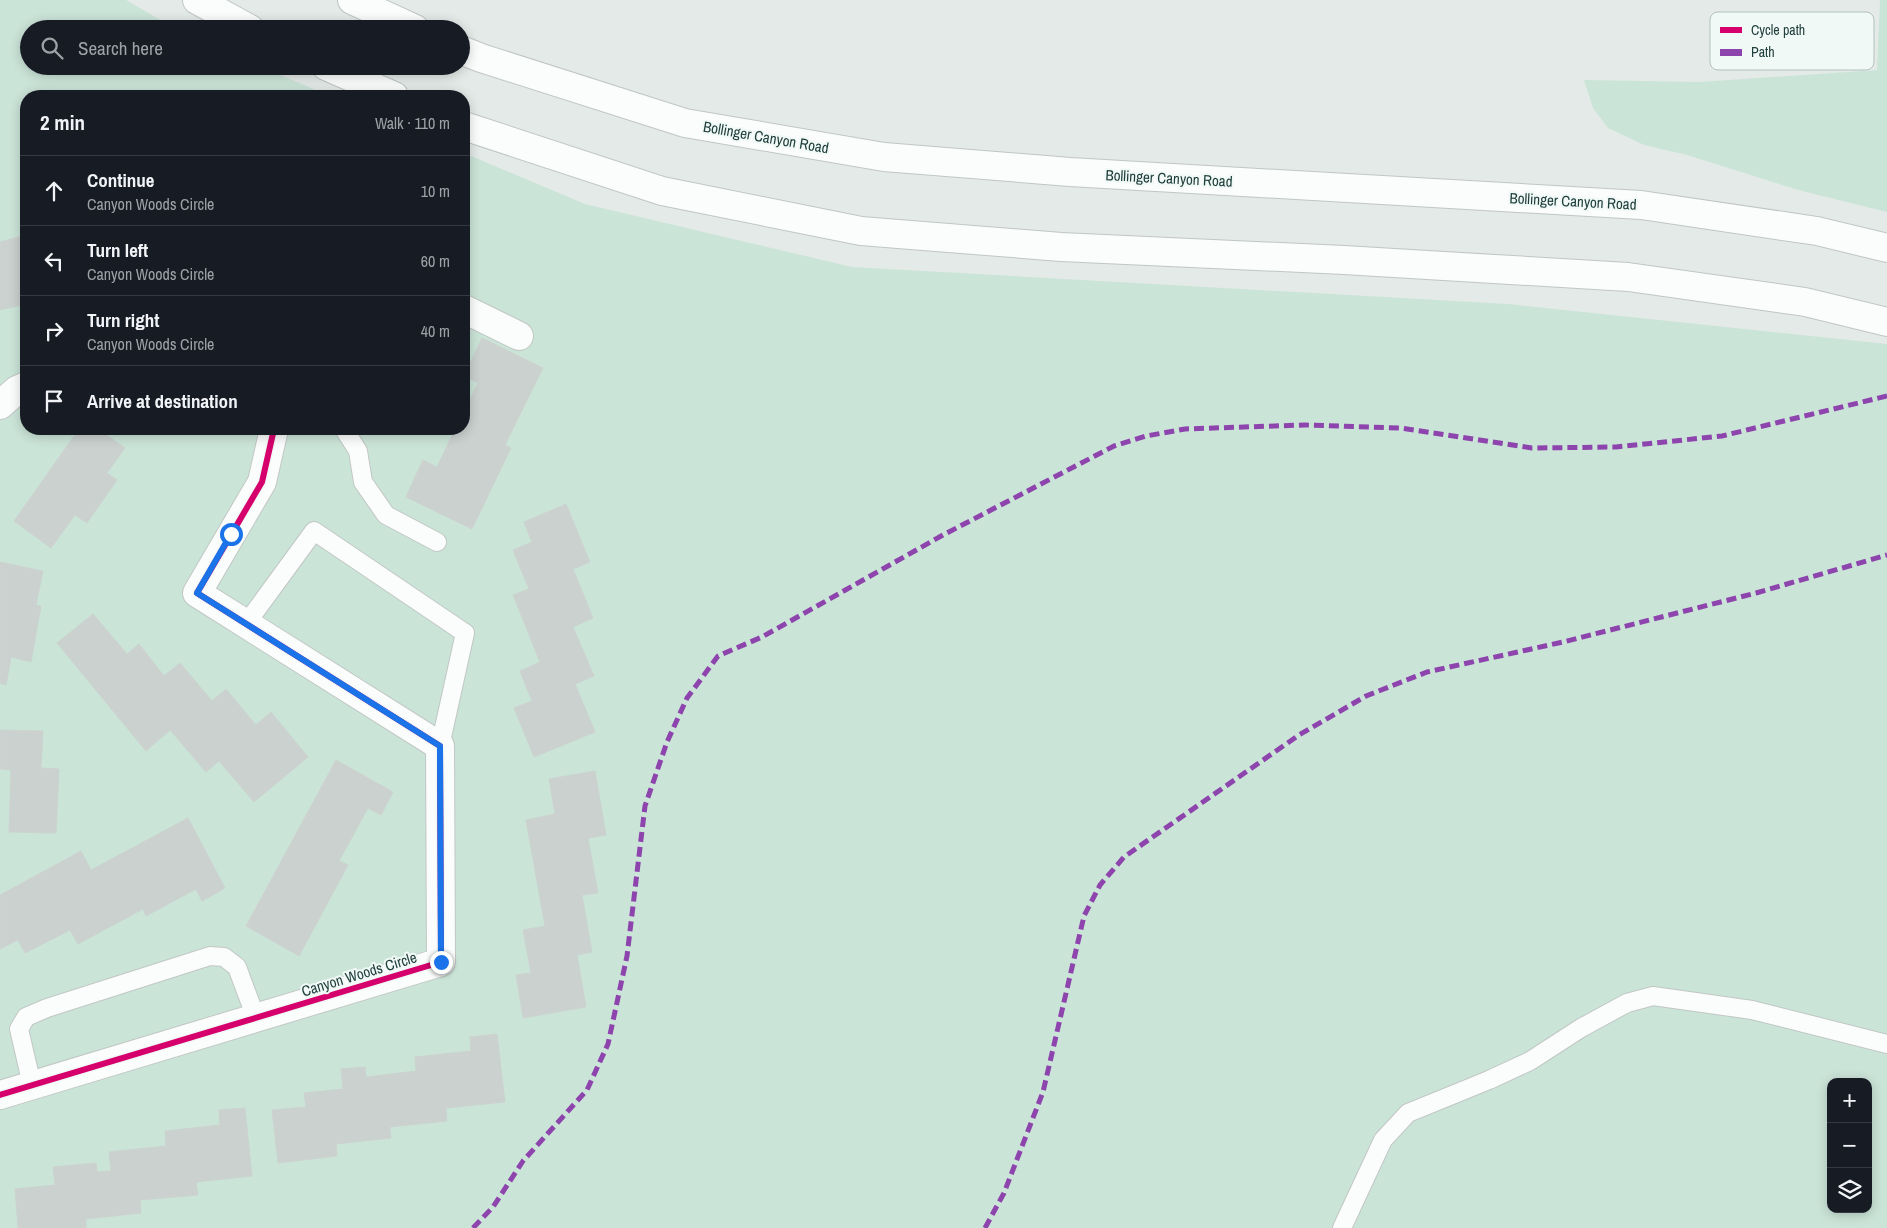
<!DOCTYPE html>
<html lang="en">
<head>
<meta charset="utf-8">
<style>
  :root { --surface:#171b24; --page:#20242c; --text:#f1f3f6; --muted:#9ea1a6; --line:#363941 }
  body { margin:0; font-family:"Archivo Narrow",sans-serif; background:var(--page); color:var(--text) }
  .controls { position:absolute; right:15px; bottom:15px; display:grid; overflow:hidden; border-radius:10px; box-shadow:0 2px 12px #0003 }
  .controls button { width:45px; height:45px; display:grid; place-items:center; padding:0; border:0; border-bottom:1px solid var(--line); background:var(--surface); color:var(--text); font:25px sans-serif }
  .stop { position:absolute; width:15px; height:15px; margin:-11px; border:4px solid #1a73e8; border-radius:50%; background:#fff }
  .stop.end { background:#1a73e8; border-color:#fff; box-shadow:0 1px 5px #0008 }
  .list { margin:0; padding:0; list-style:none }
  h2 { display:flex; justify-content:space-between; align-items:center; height:65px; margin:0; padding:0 20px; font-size:21px }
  h2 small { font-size:16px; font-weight:400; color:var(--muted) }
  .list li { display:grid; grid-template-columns:32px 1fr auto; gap:15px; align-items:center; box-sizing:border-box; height:70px; padding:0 20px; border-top:1px solid var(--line) }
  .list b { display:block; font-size:19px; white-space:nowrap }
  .list p { margin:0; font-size:16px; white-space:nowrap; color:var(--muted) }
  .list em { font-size:16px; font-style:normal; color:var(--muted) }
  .icon { flex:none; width:28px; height:28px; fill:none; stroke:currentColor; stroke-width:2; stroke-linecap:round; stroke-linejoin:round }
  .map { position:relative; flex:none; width:1887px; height:1228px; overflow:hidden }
  .search { position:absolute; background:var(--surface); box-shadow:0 2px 12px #0003; left:20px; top:20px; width:450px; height:55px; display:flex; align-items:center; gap:12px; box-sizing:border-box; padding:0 18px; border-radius:28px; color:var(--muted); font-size:19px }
  .panel { position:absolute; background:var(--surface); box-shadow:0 2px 12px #0003; left:20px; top:90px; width:450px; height:345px; border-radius:20px }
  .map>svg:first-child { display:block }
</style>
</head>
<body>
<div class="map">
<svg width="1887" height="1228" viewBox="0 0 1887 1228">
  <rect width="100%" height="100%" fill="#e4eae8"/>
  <g fill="#cbe4d8" fill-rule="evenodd">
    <path d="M 0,0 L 126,0 L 176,29 L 29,29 L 29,66 L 259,66 L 330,96 L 26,96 L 26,429 L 464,429 L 464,153 L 585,204 L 852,267 L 1508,304 L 1887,344 L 1887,1228 L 0,1228 ZM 1831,1082 L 1868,1082 L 1868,1209 L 1831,1209 Z"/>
    <polygon points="1880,0 1887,0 1887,212 1798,190 1687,155 1644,145 1608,128 1593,108 1584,80 1699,82 1877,70"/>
  </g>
  <g fill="#cbd1cf" stroke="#ccd3d1">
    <polygon points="26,235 26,304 0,310 0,242"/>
    <polygon points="482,338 543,368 505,445 511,448 472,529 406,497 423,460 437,467 455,429 464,429 464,412 478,383 464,376"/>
    <polygon points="79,429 98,429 125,448 107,473 117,480 87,523 75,515 51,548 14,521"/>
    <polygon points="566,504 590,562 573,569 593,618 573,627 594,676 575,684 595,732 534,757 514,708 532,701 520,671 540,662 513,595 529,589 513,550 532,542 524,522"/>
    <polygon points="0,562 43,571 36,605 41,606 31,662 11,657 6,685 0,683"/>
    <polygon points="93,614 127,654 139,644 164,676 180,663 212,701 226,689 256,725 271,712 308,757 254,802 219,761 206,772 170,730 146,751 57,643"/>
    <polygon points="0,730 43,731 41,768 59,769 56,833 9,832 11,770 0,769"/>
    <polygon points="336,760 393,792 381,815 368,808 339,861 348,865 299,956 246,926"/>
    <polygon points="595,771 606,835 588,838 598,893 582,895 592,952 577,955 586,1007 523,1018 516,975 531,973 523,930 545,926 526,820 555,814 549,779"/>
    <polygon points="188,818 225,888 202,901 196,889 146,916 143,909 78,944 70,930 25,953 18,940 0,949 0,895 81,851 91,870"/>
    <polygon points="497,1034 505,1102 446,1108 447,1121 390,1127 391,1138 336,1144 337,1156 278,1163 272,1110 306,1107 304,1093 343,1089 341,1069 365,1067 366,1077 416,1071 415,1057 471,1051 470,1037"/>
    <polygon points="245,1108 252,1176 196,1182 198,1195 140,1200 141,1213 86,1219 86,1228 18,1228 15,1189 55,1185 53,1167 96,1163 97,1172 111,1171 109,1152 166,1146 165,1131 220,1125 219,1110"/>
  </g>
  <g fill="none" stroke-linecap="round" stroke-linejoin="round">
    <g stroke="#c1c7c5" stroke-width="20">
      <g id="service">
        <polyline points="344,429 358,451 363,482 386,515 437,542"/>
        <polyline points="246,624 314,531 465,633 440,746"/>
        <polyline points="32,1085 19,1029 26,1017 47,1008 210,956 224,957 237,967 256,1018"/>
        <polyline points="1342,1228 1383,1140 1408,1113 1489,1080 1530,1061 1581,1028 1627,1003 1653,996 1752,1010 1887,1044"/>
      </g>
    </g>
    <g stroke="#c1c7c5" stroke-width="30">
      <g id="minor">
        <polyline points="464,309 519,336"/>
        <polyline points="0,405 17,390 26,386"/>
        <polyline points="0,1095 441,962 440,746 197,593 262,482 274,429"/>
      </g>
    </g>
    <g stroke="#bfc7c5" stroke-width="30">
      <g id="secondary">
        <polyline points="197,0 250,29"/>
        <polyline points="352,0 415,29"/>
        <polyline points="461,50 481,58 685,123 884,157 1070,172 1641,205 1817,231 1887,248"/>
        <polyline points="326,66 394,96"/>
        <polyline points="464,126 662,191 861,231 1061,247 1344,260 1628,277 1805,302 1887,322"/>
      </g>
    </g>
    <use href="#service" stroke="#fbfcfc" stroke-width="18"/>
    <use href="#minor" stroke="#fbfcfc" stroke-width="28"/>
    <use href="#secondary" stroke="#fbfcfc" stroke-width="28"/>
    <g stroke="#8e44ad" stroke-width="5" stroke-dasharray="10 5" stroke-linecap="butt">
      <polyline points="473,1228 493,1207 523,1161 587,1090 608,1044 627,956 645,806 667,742 687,698 718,656 762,637 943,535 1114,446 1146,436 1185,429 1305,425 1400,428 1532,448 1616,447 1722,436 1887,396"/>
      <polyline points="985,1228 1004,1193 1043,1092 1084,916 1100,885 1124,857 1299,735 1366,696 1427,672 1563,642 1756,593 1887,555"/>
    </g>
    <g stroke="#f1f9f6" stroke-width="9">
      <polyline id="cycleway" points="0,1095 441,962 440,746 197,593 262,482 274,429"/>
    </g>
    <use href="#cycleway" stroke="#d6006c" stroke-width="6"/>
  </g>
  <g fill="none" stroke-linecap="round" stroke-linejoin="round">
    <polyline stroke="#1a73e8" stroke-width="6" points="231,534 197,593 440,746 441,962"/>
  </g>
  <g text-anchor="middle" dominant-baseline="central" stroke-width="4" stroke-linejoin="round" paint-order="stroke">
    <g font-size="15" fill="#203f3c" stroke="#f1f9f6">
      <text transform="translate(766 137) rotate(10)">Bollinger Canyon Road</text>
      <text transform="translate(1169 178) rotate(3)">Bollinger Canyon Road</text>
      <text transform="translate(1573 201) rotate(3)">Bollinger Canyon Road</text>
      <text transform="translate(359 974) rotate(-17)">Canyon Woods Circle</text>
    </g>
  </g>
  <rect x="1710" y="12" width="164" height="58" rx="8" fill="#f1f9f6" stroke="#b2c1be" stroke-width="1"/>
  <rect x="1720" y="27" width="22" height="6" fill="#d6006c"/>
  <rect x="1720" y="49" width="22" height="7" fill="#8e44ad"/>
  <g font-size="14" fill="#203f3c">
    <text x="1751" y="35">Cycle path</text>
    <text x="1751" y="57">Path</text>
  </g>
</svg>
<div class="controls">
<button>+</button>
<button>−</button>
<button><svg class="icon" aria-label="layers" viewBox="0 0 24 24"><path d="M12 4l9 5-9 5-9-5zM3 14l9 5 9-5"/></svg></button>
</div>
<div class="stop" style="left:231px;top:534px"></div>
<div class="stop end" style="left:441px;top:962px"></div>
<div class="search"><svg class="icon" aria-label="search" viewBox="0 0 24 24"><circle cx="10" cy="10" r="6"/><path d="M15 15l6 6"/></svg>Search here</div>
<section class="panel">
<h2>2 min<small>Walk · 110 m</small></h2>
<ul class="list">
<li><svg class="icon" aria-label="ahead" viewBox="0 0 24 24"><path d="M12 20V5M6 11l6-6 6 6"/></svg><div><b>Continue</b><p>Canyon Woods Circle</p></div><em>10 m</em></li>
<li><svg class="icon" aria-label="left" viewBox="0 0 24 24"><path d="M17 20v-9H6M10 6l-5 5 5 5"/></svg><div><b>Turn left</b><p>Canyon Woods Circle</p></div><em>60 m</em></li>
<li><svg class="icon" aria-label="right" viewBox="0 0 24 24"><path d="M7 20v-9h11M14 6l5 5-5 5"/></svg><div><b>Turn right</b><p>Canyon Woods Circle</p></div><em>40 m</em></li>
<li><svg class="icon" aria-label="arrive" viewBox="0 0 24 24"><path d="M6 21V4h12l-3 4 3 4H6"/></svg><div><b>Arrive at destination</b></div></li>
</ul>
</section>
</div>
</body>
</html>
